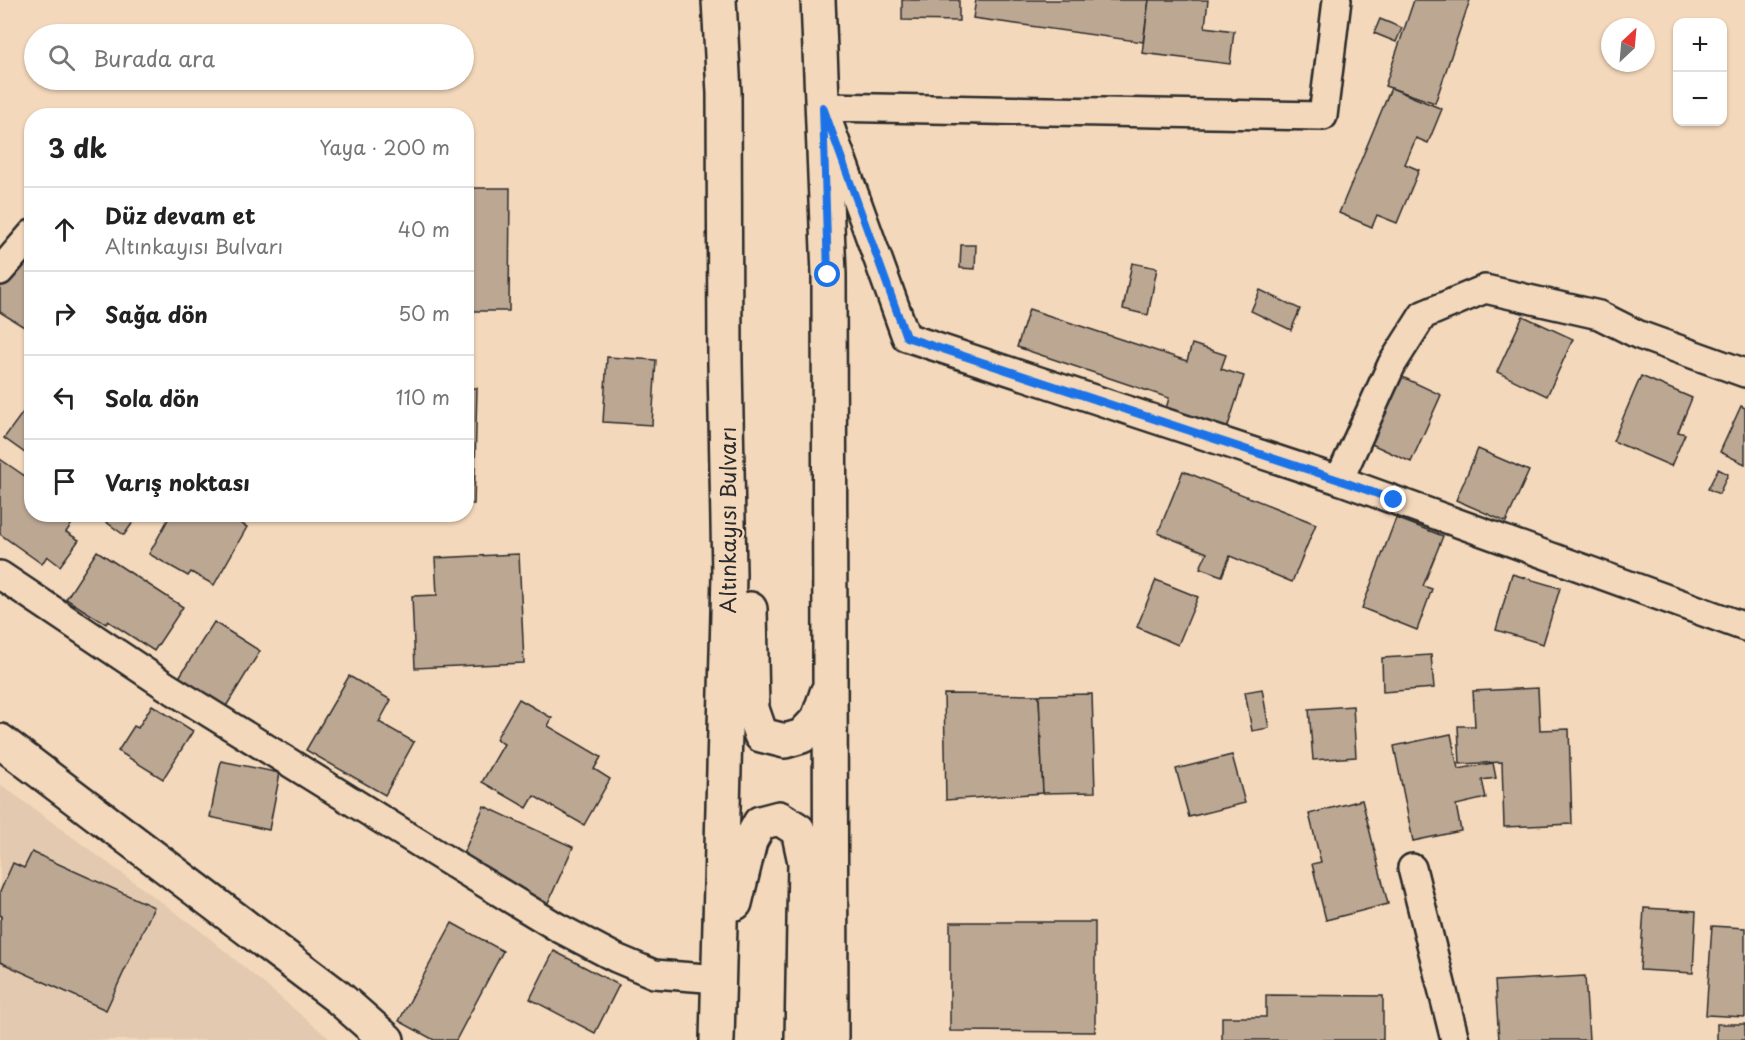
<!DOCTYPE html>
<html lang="tr">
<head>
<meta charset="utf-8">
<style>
  :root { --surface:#fff; --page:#f2f2f2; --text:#222; --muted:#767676; --line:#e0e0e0 }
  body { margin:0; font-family:"Playpen Sans",sans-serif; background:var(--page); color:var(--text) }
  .controls { position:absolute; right:18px; top:18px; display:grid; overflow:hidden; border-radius:12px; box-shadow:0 2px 4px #0004 }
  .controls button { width:54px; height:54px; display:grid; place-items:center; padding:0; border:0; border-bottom:2px solid var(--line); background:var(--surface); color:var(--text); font:30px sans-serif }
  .compass { position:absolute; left:1601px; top:18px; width:54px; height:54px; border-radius:50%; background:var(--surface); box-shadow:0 2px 4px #0004; rotate:26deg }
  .stop { position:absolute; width:18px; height:18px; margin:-14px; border:4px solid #1a73e8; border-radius:50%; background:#fff }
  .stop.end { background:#1a73e8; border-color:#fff; box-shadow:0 2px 6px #0008 }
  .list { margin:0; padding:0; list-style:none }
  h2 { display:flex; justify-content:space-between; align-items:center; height:78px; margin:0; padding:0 24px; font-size:26px }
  h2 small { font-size:20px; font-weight:400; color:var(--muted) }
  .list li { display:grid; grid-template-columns:39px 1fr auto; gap:18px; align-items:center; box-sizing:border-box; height:84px; padding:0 24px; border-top:2px solid var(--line) }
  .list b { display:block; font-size:22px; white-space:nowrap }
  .list p { margin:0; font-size:20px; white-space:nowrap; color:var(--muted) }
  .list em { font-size:20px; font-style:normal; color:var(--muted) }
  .icon { flex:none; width:33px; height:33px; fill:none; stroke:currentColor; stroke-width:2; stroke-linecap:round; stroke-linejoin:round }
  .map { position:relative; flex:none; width:1745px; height:1040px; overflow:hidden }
  .search { position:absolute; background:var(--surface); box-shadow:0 2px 4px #0004; left:24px; top:24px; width:450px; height:66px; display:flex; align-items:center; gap:15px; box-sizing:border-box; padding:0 21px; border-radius:33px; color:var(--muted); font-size:22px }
  .panel { position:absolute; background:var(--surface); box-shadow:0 2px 4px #0004; left:24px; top:108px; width:450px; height:414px; border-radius:24px }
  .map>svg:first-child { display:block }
</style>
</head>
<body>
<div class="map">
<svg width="1745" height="1040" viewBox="0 0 1745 1040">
  <rect width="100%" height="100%" fill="#f4d8bb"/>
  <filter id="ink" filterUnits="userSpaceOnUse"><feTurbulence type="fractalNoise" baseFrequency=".0167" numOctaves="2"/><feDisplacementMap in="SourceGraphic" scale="12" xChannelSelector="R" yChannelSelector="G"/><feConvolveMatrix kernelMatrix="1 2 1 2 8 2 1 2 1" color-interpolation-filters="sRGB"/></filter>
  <g filter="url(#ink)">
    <polygon fill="#e3c9af" points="0,784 202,932 331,1040 0,1040"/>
    <g fill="#bca793" stroke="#2b2b2b" stroke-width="1.5">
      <polygon points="902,0 959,0 959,21 902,20"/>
      <polygon points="976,0 1149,0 1143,42 973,18"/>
      <polygon points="1149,0 1208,0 1205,27 1234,31 1230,64 1142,53"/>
      <polygon points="1414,0 1470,0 1435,103 1385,86"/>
      <polygon points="1380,19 1402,28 1396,42 1374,33"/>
      <polygon points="1391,88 1442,109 1428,143 1416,138 1405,164 1419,170 1397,223 1377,215 1372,227 1339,213"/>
      <polygon points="466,188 510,188 509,311 466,311"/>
      <polygon points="26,245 32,249 32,332 0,312 0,285"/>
      <polygon points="961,245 976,245 975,269 960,268"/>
      <polygon points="1132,263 1157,268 1148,315 1123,309"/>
      <polygon points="1260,290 1300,309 1291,330 1251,311"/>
      <polygon points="1029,309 1187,361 1192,344 1226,355 1221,369 1244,376 1226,432 1165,412 1169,398 1017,347"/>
      <polygon points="1523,316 1573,339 1547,396 1497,372"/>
      <polygon points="607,357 656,360 652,425 603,422"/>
      <polygon points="1394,373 1441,395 1411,462 1365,441"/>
      <polygon points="1641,376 1692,398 1678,432 1685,434 1671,466 1613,441"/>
      <polygon points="466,388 477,388 474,504 466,504"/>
      <polygon points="32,400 32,458 4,438"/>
      <polygon points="1741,406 1745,408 1745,464 1720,452"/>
      <polygon points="1478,449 1529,471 1506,522 1456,500"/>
      <polygon points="0,459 32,481 32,514 78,515 66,532 79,540 60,566 47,556 42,564 0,534"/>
      <polygon points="1718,469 1728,474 1719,494 1708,489"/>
      <polygon points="1183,471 1316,524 1292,582 1230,556 1222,576 1200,568 1207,553 1158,533"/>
      <polygon points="95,514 139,514 124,535"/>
      <polygon points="171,514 225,514 247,527 214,585 191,572 188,576 149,554"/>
      <polygon points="1396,518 1443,536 1423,586 1432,589 1417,630 1362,608"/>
      <polygon points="97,551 183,607 154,651 108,621 106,624 66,599"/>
      <polygon points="519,554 524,663 415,668 412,596 437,595 435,558"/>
      <polygon points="1512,574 1560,588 1543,644 1496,630"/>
      <polygon points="1156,580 1198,597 1178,645 1137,627"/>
      <polygon points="214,622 260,651 225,708 178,679"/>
      <polygon points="1431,655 1434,688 1383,692 1382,658"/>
      <polygon points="349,676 391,700 379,722 414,742 385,795 306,750"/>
      <polygon points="1538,688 1540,730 1569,729 1572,824 1504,827 1502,762 1460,764 1458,726 1475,726 1473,691"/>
      <polygon points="1262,689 1269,728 1252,731 1245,692"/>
      <polygon points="944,694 1039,695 1043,793 946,800"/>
      <polygon points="1092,694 1095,792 1043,793 1039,695"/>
      <polygon points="519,699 552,718 548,726 601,757 594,769 610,779 584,825 534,796 527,808 482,782 504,744 496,739"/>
      <polygon points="152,705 193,731 163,779 118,751 134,726 138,728"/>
      <polygon points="1353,706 1356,757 1313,760 1309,709"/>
      <polygon points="1451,734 1458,769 1493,763 1496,778 1482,780 1486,798 1456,805 1461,831 1413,841 1394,746"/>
      <polygon points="1232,755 1245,803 1189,817 1176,769"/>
      <polygon points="221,761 280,773 269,830 210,817"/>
      <polygon points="1362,800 1388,904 1326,920 1312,864 1321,862 1309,814"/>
      <polygon points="484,806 573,847 547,905 461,859"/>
      <polygon points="32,852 154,907 106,1010 0,962 0,920 2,916 0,915 0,892 13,863 24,868"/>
      <polygon points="1644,908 1696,911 1693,973 1640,970"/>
      <polygon points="950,922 1095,922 1095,1032 950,1031"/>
      <polygon points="452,923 503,951 456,1040 434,1040 399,1021"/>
      <polygon points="1712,926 1745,928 1745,1017 1706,1015"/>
      <polygon points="554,951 619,985 595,1033 530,999"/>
      <polygon points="1585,976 1589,1040 1499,1040 1495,981"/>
      <polygon points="1266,995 1383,996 1383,1040 1222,1040 1222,1017 1266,1017"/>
      <rect x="1717" y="1024" width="28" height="16"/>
    </g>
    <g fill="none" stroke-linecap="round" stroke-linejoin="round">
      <g stroke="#2b2b2b" stroke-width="32">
        <g id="minor">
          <polyline points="1337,0 1323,116 823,107 906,337 1339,480 1745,627"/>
          <polyline points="0,271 32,234"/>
          <polyline points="1339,480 1392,364 1423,315 1485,289 1599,315 1639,335 1745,373"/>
          <polyline points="0,575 166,686 445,859 557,927 616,958 654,974 719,979"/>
          <polyline points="1412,868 1455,1040"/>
        </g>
      </g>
      <g stroke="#2b2b2b" stroke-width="38">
        <polyline id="tertiary" points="0,741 338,997 387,1040"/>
      </g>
      <g stroke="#2b2b2b" stroke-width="38">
        <g id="secondary">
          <polyline points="818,0 829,275 831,1040"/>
          <polyline points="750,609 752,709 761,735 785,741 802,736 818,719 827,693"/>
          <polyline points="735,903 750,841 760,823 779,818 798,830 805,862 802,1040"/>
          <polyline points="717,1040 729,575 725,363 724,93 719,0"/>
        </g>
      </g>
      <use href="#minor" stroke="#f4d8bb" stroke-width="27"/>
      <use href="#tertiary" stroke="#f4d8bb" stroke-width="33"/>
      <use href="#secondary" stroke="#f4d8bb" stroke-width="33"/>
    </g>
  </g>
  <g fill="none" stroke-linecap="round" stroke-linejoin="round" filter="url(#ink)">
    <polyline stroke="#1a73e8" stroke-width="8" points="828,275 823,107 906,337 1339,480 1394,500"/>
  </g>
  <g text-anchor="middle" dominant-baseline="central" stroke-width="4.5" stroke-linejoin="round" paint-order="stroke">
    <g font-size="21" fill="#2b2b2b" stroke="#f4d8bb">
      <text transform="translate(727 520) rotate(-90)">Altınkayısı Bulvarı</text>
    </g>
  </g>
</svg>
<div class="controls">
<button>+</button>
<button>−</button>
</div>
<svg class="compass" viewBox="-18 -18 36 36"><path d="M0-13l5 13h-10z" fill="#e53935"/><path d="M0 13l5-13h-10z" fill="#767676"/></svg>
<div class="stop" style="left:828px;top:275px"></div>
<div class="stop end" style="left:1394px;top:500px"></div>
<div class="search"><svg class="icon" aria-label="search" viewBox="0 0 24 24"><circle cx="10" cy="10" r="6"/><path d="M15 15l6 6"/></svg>Burada ara</div>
<section class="panel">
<h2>3 dk<small>Yaya · 200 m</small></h2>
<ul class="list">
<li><svg class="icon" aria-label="ahead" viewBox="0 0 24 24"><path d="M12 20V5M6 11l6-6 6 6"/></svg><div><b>Düz devam et</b><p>Altınkayısı Bulvarı</p></div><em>40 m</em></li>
<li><svg class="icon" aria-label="right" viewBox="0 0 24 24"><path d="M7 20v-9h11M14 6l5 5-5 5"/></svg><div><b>Sağa dön</b></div><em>50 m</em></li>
<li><svg class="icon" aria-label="left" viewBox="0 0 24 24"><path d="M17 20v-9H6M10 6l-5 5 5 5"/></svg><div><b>Sola dön</b></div><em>110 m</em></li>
<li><svg class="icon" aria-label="arrive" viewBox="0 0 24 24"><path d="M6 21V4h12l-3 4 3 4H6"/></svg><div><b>Varış noktası</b></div></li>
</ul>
</section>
</div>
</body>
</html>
